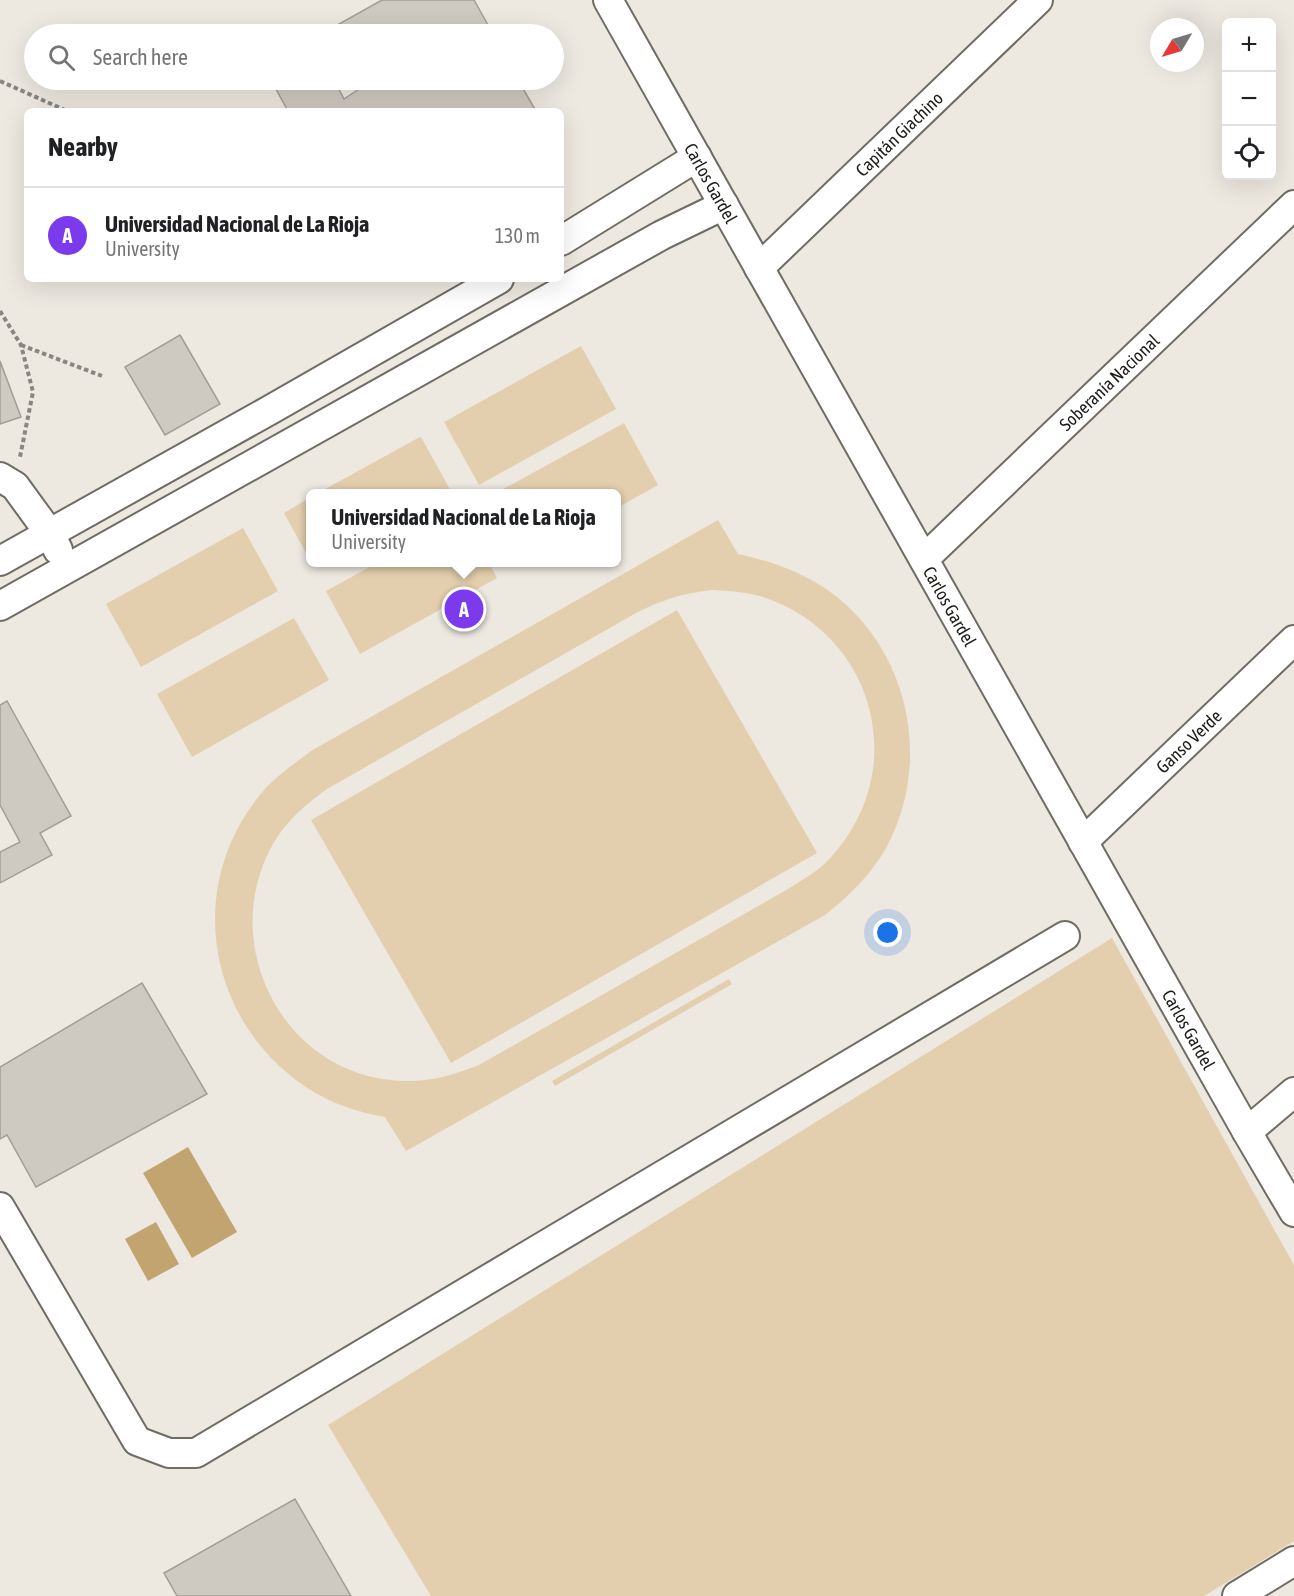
<!DOCTYPE html>
<html lang="en">
<head>
<meta charset="utf-8">
<style>
  :root { --surface:#fff; --page:#f6f6f6; --text:#202124; --muted:#757577; --line:#e0e0e0; --accent:#7c3aed }
  body { margin:0; font-family:"Asap Condensed",sans-serif; background:var(--page); color:var(--text) }
  .controls { position:absolute; right:18px; top:18px; display:grid; overflow:hidden; border-radius:9px; box-shadow:0 6px 24px #0002 }
  .controls button { width:54px; height:54px; display:grid; place-items:center; padding:0; border:0; border-bottom:2px solid var(--line); background:var(--surface); color:var(--text); font:30px sans-serif }
  .compass { position:absolute; left:1150px; top:18px; width:54px; height:54px; border-radius:50%; background:var(--surface); box-shadow:0 6px 24px #0002; rotate:232deg }
  .you { position:absolute; left:888px; top:933px; width:21px; height:21px; margin:-15px; border:4px solid #fff; border-radius:50%; background:#1a73e8; box-shadow:0 0 0 9px #1a73e833 }
  .badge { display:grid; place-items:center; width:39px; height:39px; border-radius:50%; background:var(--accent); color:#fff; font-size:20px; font-weight:700 }
  .pin { position:absolute; translate:-50% -50%; border:3px solid #fff; box-shadow:0 2px 6px #0006 }
  .popup { position:absolute; left:306px; top:489px; width:315px; height:78px; box-sizing:border-box; display:grid; place-content:center; border-radius:9px; background:var(--surface); filter:drop-shadow(0 2px 4px #0005); font-size:20px; white-space:nowrap; color:var(--muted) }
  .popup b { font-size:22px; color:var(--text) }
  .popup::after { content:''; position:absolute; left:50%; top:100%; margin-left:-12px; border:12px solid transparent; border-top-color:var(--surface) }
  .list { margin:0; padding:0; list-style:none }
  h2 { display:flex; justify-content:space-between; align-items:center; height:78px; margin:0; padding:0 24px; font-size:26px }
  h2 small { font-size:20px; font-weight:400; color:var(--muted) }
  .list li { display:grid; grid-template-columns:39px 1fr auto; gap:18px; align-items:center; box-sizing:border-box; height:96px; padding:0 24px; border-top:2px solid var(--line) }
  .list b { display:block; font-size:22px; white-space:nowrap }
  .list p { margin:0; font-size:20px; white-space:nowrap; color:var(--muted) }
  .list em { font-size:20px; font-style:normal; color:var(--muted) }
  .icon { flex:none; width:33px; height:33px; fill:none; stroke:currentColor; stroke-width:2; stroke-linecap:round; stroke-linejoin:round }
  .map { position:relative; flex:none; width:1294px; height:1596px; overflow:hidden }
  .search { position:absolute; background:var(--surface); box-shadow:0 6px 24px #0002; left:24px; top:24px; width:540px; height:66px; display:flex; align-items:center; gap:15px; box-sizing:border-box; padding:0 21px; border-radius:33px; color:var(--muted); font-size:22px }
  .panel { position:absolute; background:var(--surface); box-shadow:0 6px 24px #0002; left:24px; top:108px; width:540px; height:174px; border-radius:9px }
  .map>svg:first-child { display:block }
</style>
</head>
<body>
<div class="map">
<svg width="1294" height="1596" viewBox="0 0 1294 1596">
  <rect width="100%" height="100%" fill="#ede8e0"/>
  <g fill="#e3cfae" fill-rule="evenodd">
    <polygon points="581,346 616,409 479,485 444,422"/>
    <polygon points="624,423 658,485 617,508 617,494 496,493"/>
    <polygon points="421,437 452,493 318,493 420,437"/>
    <polygon points="311,497 311,562 284,513"/>
    <path d="M 718,520 L 738,554 C 765,560 791,568 815,582 C 906,635 936,757 886,848 C 870,876 849,896 825,915 L 406,1151 L 385,1117 C 358,1112 332,1104 309,1089 C 205,1022 183,882 265,789 C 279,774 295,763 311,751 ZM 712,590 C 730,591 749,592 766,598 C 876,637 910,769 832,856 C 820,870 804,879 788,889 L 479,1065 C 456,1074 434,1081 409,1081 C 287,1082 215,947 273,844 C 286,821 306,804 327,789 L 636,613 C 664,599 681,594 712,590 Z"/>
    <polygon points="243,528 278,591 141,667 106,604"/>
    <polygon points="377,563 489,563 497,578 360,654 326,591"/>
    <polygon points="677,610 817,853 451,1063 311,820"/>
    <polygon points="294,618 329,680 192,757 157,694"/>
    <polygon points="1112,938 1294,1265 1294,1541 1204,1596 431,1596 328,1425"/>
    <polygon points="729,979 732,984 555,1086 552,1081"/>
  </g>
  <g fill="#c2a471">
    <polygon points="188,1147 237,1232 192,1258 143,1173"/>
    <polygon points="156,1222 179,1264 148,1281 125,1239"/>
  </g>
  <g fill="#cec9c1" stroke="#a29d95" stroke-width="1.5">
    <polygon points="382,0 474,0 493,34 344,34 339,24"/>
    <polygon points="307,27 311,34 291,34"/>
    <polygon points="271,80 334,80 344,99 371,81 370,80 518,80 536,111 288,111"/>
    <polygon points="180,335 220,404 165,435 125,367"/>
    <polygon points="0,361 21,417 0,424"/>
    <polygon points="7,701 71,816 40,833 52,855 0,883 0,852 20,842 0,805 0,705"/>
    <polygon points="142,983 207,1094 36,1187 7,1135 0,1139 0,1067"/>
    <polygon points="295,1499 351,1596 177,1596 164,1573"/>
  </g>
  <g fill="none" stroke-linecap="round" stroke-linejoin="round">
    <g stroke="#706c64" stroke-width="32">
      <g id="minor">
        <path id="s1" d="M 608,0 L 1247,1132 L 1294,1212"/>
        <polyline points="561,241 697,157"/>
        <path id="s2" d="M 759,268 L 1038,0"/>
        <polyline points="0,477 15,486 50,534 58,550"/>
        <path id="s3" d="M 924,559 L 1294,205"/>
        <polyline points="0,561 270,410 499,279"/>
        <polyline points="0,606 662,235 724,205"/>
        <path id="s4" d="M 1083,842 L 1294,640"/>
        <polyline points="1247,1132 1294,1092"/>
        <polyline points="0,1207 137,1441 169,1453 196,1453 1065,936"/>
        <polyline points="1237,1596 1294,1561"/>
      </g>
    </g>
    <g stroke="#8a8681" stroke-width="4" stroke-dasharray="4.5 3" stroke-linecap="butt">
      <polyline points="0,81 67,111"/>
      <polyline points="0,311 21,345 33,392 20,457"/>
      <polyline points="21,345 102,376"/>
    </g>
    <use href="#minor" stroke="#fff" stroke-width="28"/>
  </g>
  <g text-anchor="middle" dominant-baseline="central" stroke-width="6" stroke-linejoin="round" paint-order="stroke">
    <g font-size="18" fill="#1e1c19" stroke="#fbf6ed">
      <text stroke="none"><textPath href="#s2" startOffset="194">Capitán Giachino</textPath></text>
      <text stroke="none"><textPath href="#s1" startOffset="210">Carlos Gardel</textPath></text>
      <text stroke="none"><textPath href="#s3" startOffset="256">Soberanía Nacional</textPath></text>
      <text stroke="none"><textPath href="#s1" startOffset="696">Carlos Gardel</textPath></text>
      <text stroke="none"><textPath href="#s4" startOffset="146">Ganso Verde</textPath></text>
      <text stroke="none"><textPath href="#s1" startOffset="1182">Carlos Gardel</textPath></text>
    </g>
  </g>
</svg>
<div class="controls">
<button>+</button>
<button>−</button>
<button><svg class="icon" aria-label="locate" viewBox="0 0 24 24"><circle cx="12" cy="12" r="6"/><path d="M12 2v4M12 18v4M2 12h4M18 12h4"/></svg></button>
</div>
<svg class="compass" viewBox="-18 -18 36 36"><path d="M0-13l5 13h-10z" fill="#e53935"/><path d="M0 13l5-13h-10z" fill="#757577"/></svg>
<div class="you"></div>
<div class="pin badge" style="left:464px;top:609px">A</div>
<div class="popup"><b>Universidad Nacional de La Rioja</b>University</div>
<div class="search"><svg class="icon" aria-label="search" viewBox="0 0 24 24"><circle cx="10" cy="10" r="6"/><path d="M15 15l6 6"/></svg>Search here</div>
<section class="panel">
<h2>Nearby<small></small></h2>
<ul class="list">
<li><span class="badge">A</span><div><b>Universidad Nacional de La Rioja</b><p>University</p></div><em>130 m</em></li>
</ul>
</section>
</div>
</body>
</html>
